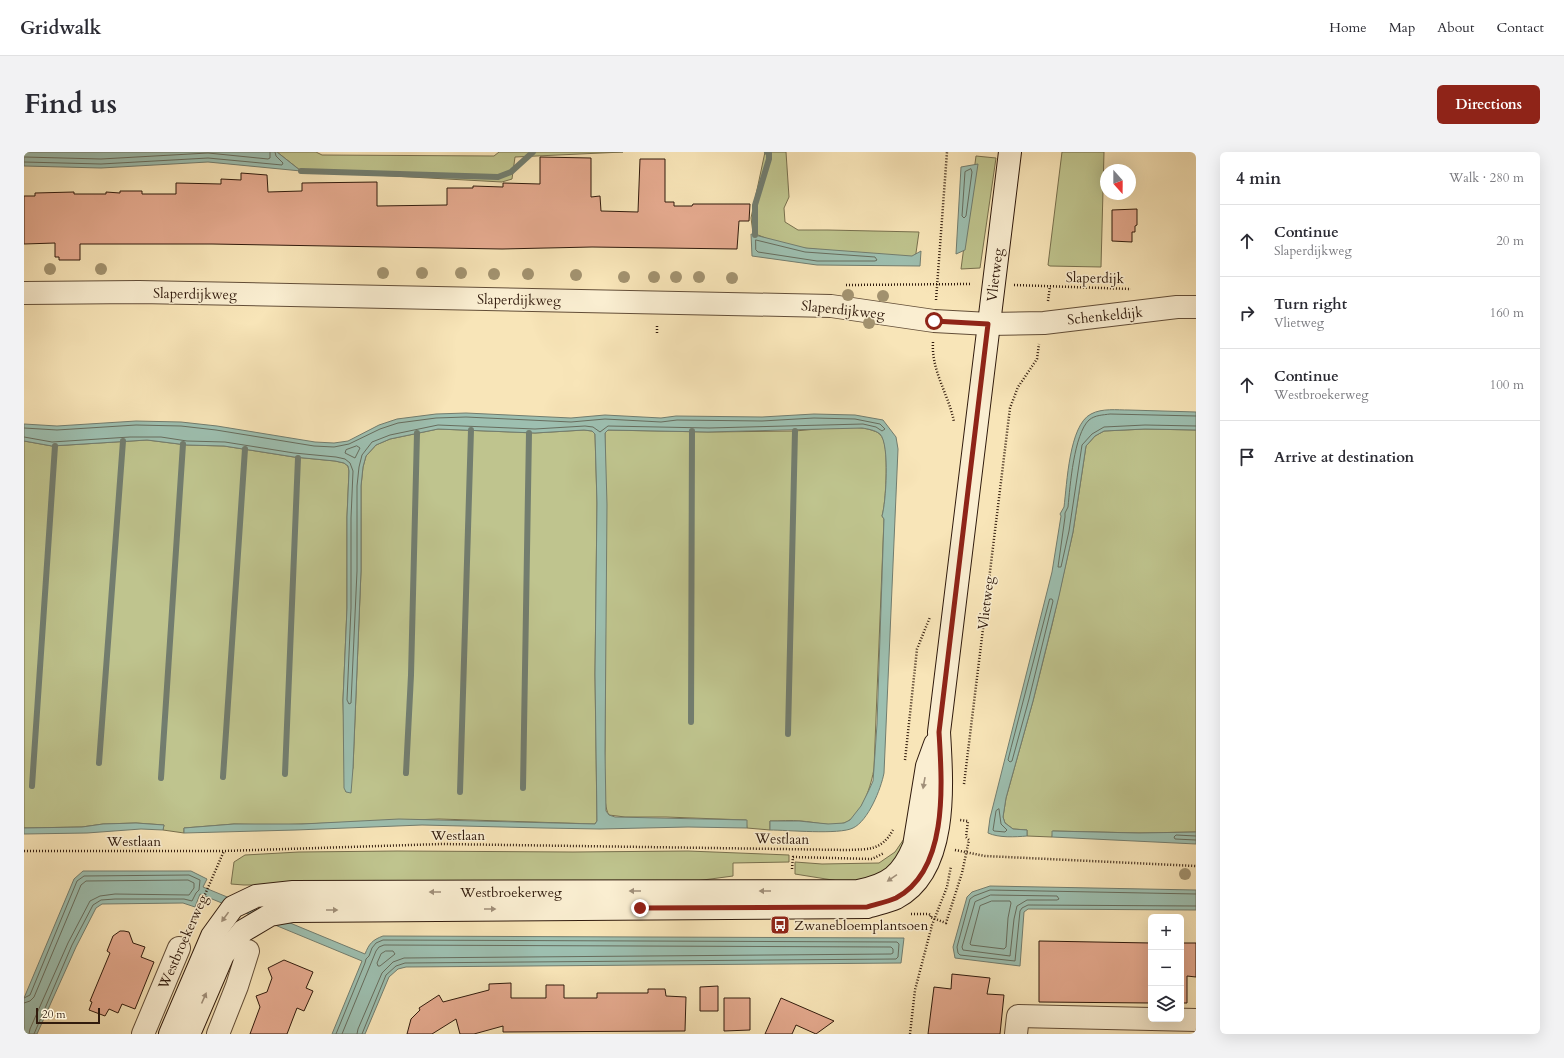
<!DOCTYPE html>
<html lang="en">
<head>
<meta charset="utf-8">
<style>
  :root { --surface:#fff; --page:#f2f2f3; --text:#2b2b33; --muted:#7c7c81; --line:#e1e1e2; --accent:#8f2418 }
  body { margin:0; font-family:Cardo,serif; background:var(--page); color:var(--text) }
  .controls { position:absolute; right:12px; bottom:12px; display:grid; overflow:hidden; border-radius:6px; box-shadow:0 4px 16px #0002 }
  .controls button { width:36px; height:36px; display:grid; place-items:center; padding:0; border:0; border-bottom:1px solid var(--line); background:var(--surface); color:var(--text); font:20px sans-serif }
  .compass { position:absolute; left:1076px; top:12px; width:36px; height:36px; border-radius:50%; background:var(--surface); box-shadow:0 4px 16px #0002; rotate:159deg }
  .scale { position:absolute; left:12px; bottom:10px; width:64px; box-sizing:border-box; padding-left:4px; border:2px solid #311b0d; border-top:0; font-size:11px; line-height:14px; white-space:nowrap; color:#311b0d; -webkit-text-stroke:3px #faeed1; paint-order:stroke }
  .stop { position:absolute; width:12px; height:12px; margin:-9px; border:3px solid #8f2418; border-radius:50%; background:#fff }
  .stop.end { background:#8f2418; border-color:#fff; box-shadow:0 1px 4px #0008 }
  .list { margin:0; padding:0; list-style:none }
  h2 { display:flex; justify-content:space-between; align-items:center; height:52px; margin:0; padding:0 16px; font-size:17px }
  h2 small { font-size:13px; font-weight:400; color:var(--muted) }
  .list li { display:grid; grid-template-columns:26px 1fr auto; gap:12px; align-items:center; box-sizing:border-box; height:72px; padding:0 16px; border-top:1px solid var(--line) }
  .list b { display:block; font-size:15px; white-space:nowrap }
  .list p { margin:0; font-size:13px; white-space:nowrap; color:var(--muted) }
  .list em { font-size:13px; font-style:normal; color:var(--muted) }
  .icon { flex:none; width:22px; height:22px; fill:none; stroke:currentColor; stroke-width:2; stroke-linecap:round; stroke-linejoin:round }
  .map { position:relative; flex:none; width:1172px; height:882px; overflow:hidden; border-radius:6px }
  header { display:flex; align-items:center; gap:24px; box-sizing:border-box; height:56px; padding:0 20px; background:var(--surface); border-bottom:1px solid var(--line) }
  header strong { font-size:19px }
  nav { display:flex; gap:22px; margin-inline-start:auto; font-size:14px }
  .intro { display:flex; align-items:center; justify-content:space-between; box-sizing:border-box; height:96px; padding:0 24px }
  h1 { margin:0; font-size:28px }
  .button { padding:10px 18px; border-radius:6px; background:var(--accent); color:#fff; font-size:14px; font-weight:700 }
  main { display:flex; gap:24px; padding:0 24px }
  aside { flex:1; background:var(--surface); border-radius:6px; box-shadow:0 4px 16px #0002 }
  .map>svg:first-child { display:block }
</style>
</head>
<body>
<header>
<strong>Gridwalk</strong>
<nav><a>Home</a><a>Map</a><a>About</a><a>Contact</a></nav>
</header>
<div class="intro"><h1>Find us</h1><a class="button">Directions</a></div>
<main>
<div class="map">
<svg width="1172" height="882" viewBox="0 0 1172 882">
  <rect width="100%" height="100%" fill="#f8e5b8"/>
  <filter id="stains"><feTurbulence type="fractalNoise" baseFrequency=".005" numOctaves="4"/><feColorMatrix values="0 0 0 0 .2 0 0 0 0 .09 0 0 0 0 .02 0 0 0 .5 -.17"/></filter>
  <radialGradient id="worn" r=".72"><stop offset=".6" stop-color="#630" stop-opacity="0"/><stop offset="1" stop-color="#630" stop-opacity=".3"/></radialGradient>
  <g fill="#bfc48e" stroke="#78704e">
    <polygon points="253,0 292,0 298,3 470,4 475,0 599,0 491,5 488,27 478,30 277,19"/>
    <polygon points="741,0 762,0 765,45 760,56 761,70 774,78 804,78 895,80 891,108 770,95 749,89 729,81 727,66"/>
    <polygon points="1038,0 1080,0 1077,115 1026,114 1024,113"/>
    <polygon points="952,4 972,6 956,116 937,117"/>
    <path d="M 804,276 C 818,277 837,273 850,279 C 855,280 859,285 860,290 C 864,303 862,351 858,364 L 860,367 L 850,616 C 848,631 838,665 820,671 C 807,675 791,670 777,669 C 767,668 756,669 746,669 L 746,678 L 723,676 L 722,668 L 642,665 L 601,665 L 585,663 C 578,654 581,608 581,594 C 581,490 582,385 581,281 L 583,278 L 684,280 L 771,279 Z"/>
    <polygon points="414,277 511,281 560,278 568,279 571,282 573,351 571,522 573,669 571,672 415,667 251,673 210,672 160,676 160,681 139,678 140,673 112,671 79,672 58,675 0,676 0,289 28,294 123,288 163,293 200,294 270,305 311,309 320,311 324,314 325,319 323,365 323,456 319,548 322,640 329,616 337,419 337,334 339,315 342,304 352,293 366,287"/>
    <polygon points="1121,277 1172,278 1172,680 1115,681 1029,679 1028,685 1003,684 1003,678 989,677 981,671 979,665 982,646 1009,549 1028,473 1049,380 1062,294 1071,284 1080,279"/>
    <polygon points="884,681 880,699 866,715 849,726 827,731 771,722 771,710 798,712 855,711 871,700"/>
    <polygon points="373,699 549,700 664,699 765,703 765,710 709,711 709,724 649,732 220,733 207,732 210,710 221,703 275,700"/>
  </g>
  <g fill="#9dbfb0" stroke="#727d6f">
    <polygon points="0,0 253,0 277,19 184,10 77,16 0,14"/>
    <polygon points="954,12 941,98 932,102 937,15"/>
    <polygon points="727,82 782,96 888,104 897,99 896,114 793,113 728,104"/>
    <path d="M 1105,258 L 1172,260 L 1172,278 L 1121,277 L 1080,279 L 1071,284 L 1062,294 L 1049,380 L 1035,444 L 1009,549 L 982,646 L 979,665 L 981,671 L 989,677 L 1003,678 L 1003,684 C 991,685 975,686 964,681 L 966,666 L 1028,420 L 1037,364 L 1036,362 L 1040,355 C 1043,332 1045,273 1067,262 C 1078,256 1093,258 1105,258 Z"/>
    <path d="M 442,261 L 547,266 L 581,263 L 637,266 L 652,264 L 738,265 L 790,262 L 831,263 L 859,268 L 872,285 L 874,297 L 860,621 C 857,637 844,669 829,676 C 815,683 763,678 746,678 L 746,669 L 775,669 L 804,672 L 820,671 L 826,668 L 837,654 L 845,638 L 849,629 L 850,616 L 853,572 L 860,367 L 858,364 C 862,351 866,292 856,282 C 851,278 844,277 838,276 L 684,280 L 584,278 L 581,281 L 583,353 L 581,600 L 582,659 L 585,663 L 591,665 L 723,668 L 723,676 L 664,675 L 576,677 L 519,676 L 398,673 L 272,678 L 160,681 L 160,676 L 210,672 L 278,672 L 375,667 L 571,672 L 573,669 L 571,522 L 573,351 L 571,282 L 568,279 L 560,278 L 511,281 L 414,277 L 366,287 L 352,293 L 342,304 L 339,315 L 337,334 L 337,419 L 329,616 L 327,641 L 322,640 L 320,636 L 319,548 L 323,456 L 323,365 L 325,319 L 324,314 L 320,311 L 311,309 L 270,305 L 200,294 L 163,293 L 123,288 L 28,294 L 0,289 L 0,272 L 33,274 L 112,269 L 157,270 L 193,274 L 291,290 L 310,291 L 324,289 L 355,273 L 373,267 L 412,262 Z"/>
    <polygon points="112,671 140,673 139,678 117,677 63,681 0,682 0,676 58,675 79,672"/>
    <polygon points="1028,679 1115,681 1172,680 1172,692 1028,685"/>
    <path d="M 59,719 L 167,719 L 183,727 L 179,735 L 341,802 C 345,792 348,788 359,784 L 880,786 L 877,811 L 382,815 L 374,817 L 365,825 L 341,882 L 308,882 L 338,809 L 176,742 L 171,755 L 159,751 L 78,752 L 72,756 L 52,795 L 13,882 L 0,882 L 0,846 L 50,727 Z"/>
    <polygon points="966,734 1172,738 1172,758 1004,757 1000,760 996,814 931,806 929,795 943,745 948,740"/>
  </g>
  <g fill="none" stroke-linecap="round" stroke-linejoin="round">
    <g stroke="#676d5e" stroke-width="1">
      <polyline points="0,5 77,7 184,1 244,7 246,6 246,0"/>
      <polyline points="0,10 77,12 184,6 258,13 259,11 252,4 251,0"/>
      <polygon points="947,17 948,20 942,64 940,66 938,64 941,20"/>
      <polygon points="732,88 781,100 851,105 853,108 851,109 793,109 734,100 732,98"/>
      <path d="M 1172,264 L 1086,262 C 1079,263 1071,263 1065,268 C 1050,282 1046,334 1044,355 L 1041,361 L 1041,365 L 1034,415 L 1037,415 L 1045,379 L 1058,293 L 1068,282 L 1080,275 L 1121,273 L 1172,274"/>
      <polyline points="0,276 33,278 112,273 157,274 192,278 290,294 310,295 325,292 356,277 374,271 412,266 442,265 547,270 581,267 637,270 653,268 738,269 790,266 831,267 856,272 861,277 858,279 852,275 839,272 685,276 584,274 576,280 569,275 561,274 511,277 414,273 366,283 348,290 338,303 335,315 333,334 333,419 327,551 325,552 323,548 327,456 327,366 329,319 326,311 321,307 312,305 270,301 201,290 163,289 137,285 106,285 28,290 0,285"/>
      <polygon points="333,294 336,296 331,306 321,301 322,298"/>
      <polygon points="1026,447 1028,447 1029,449 1005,547 988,609 986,610 984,608 987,596"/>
      <polygon points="975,657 977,672 983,678 981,680 970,679 969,678 972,659"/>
      <polyline points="1172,684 1152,683 1150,685 1151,687 1172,688"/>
      <polyline points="1172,742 966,738 950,744 946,747 933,795 934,801 936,803 991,809 996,759 998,756 1004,753 1172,754"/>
      <polygon points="967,743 1033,744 1035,747 1033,748 1003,748 993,754 990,767 986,804 939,798 938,795 951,750"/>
      <polygon points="968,749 986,749 987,751 984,766 982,795 980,797 947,793 946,792 956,754"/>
      <polygon points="362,799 369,799 371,802 356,814 354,814 353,811 357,802"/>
      <polyline points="0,846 6,843 53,729 60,724 165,723 176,728 175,738 172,741 168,749 160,747 91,747 77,748 69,753 48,793 10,882"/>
      <polyline points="0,851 6,849 10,845 57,733 62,729 164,728 170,731 170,736 165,743 91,742 76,744 66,749 44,791 6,877 5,882"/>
      <polyline points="312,882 341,811 342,807 345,804 348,796 352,791 359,788 873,790 875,792 874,805 872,807 381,811 372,814 362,823 338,882"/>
      <polyline points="318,882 352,799 355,795 360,793 867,795 869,797 869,801 867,802 380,806 369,810 358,821 334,877 333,882"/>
    </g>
    <g stroke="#727d6f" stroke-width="6">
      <polyline points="277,19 474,25 487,20 509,0"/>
      <polyline points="731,83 731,53 745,7 745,1 743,0"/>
      <polyline points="667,570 668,279"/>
      <polyline points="764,582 771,279"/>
      <polyline points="75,611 99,289"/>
      <polyline points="382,621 387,523 393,281"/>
      <polyline points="261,622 274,306"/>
      <polyline points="199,625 221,297"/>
      <polyline points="137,626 159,292"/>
      <polyline points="8,634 31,294"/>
      <polyline points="499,636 505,281"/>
      <polyline points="436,640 447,278"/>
    </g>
  </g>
  <g fill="#e5aa8f" stroke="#311b0d">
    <polygon points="516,5 567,6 567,45 576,44 577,59 614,60 616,7 641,7 641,50 650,50 650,54 668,54 669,52 726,52 725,69 715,69 713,97 568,95 478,97 188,92 56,92 56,108 35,108 35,105 31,105 31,91 0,92 0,44 11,44 11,41 50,40 50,42 82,42 82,40 96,41 96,39 118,39 118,42 152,42 152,31 197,32 197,27 217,28 217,21 243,23 244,40 278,39 278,31 353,30 353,54 423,53 423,36 449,36 449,34 479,35 479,31 516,32"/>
    <polygon points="1113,57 1113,73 1111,74 1111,80 1108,80 1108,90 1088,89 1088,58"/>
    <polygon points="96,779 100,779 105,780 109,791 121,795 117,805 130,810 111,857 98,852 94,861 85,857 81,864 65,858 68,850 66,849 86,801 83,799 89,784"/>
    <polygon points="1015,789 1127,791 1127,851 1015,850"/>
    <polygon points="1157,791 1172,791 1172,825 1163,824 1163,851 1157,851"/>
    <polygon points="260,808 289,820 282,836 289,839 280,859 273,856 263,882 226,882 236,855 232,844 243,840 248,826 244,816"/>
    <polygon points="928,822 966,826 963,842 980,843 976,882 904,882 910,835 927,837"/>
    <polygon points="487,831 487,846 522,846 522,833 540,833 540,846 573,846 573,841 624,841 624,837 641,837 642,844 662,845 661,879 479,880 479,874 450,882 436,882 432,867 408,882 383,882 387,867 396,858 395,856 415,843 419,850 465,838 465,832"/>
    <polygon points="694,834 694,859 676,859 676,835"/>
    <polygon points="700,846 726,846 726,878 700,879"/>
    <polygon points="757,846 810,869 792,882 772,873 768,882 741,882"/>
  </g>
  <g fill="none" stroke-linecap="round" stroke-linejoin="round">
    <g stroke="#634e38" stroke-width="24">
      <g id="minor">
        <polyline points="0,141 115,140 807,154 910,169 965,172"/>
        <polyline points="119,882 155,796"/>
        <polyline points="194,882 213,834 224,799"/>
        <polyline points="992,882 994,864 1172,868"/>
      </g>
    </g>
    <g stroke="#634e38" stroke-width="24">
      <polyline id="tertiary" points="965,172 1020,171 1153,155 1172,155"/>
    </g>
    <g stroke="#311b0d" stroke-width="24">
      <g id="secondary">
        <path d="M 146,882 L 188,784 L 209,755 L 232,744 L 269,740 L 834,739 C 865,733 878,723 890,694 L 903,614 L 911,592"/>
        <path d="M 165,882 L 199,803 L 219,779 L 246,763 L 269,759 L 843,755 C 852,752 863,750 872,746 C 925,718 918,631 915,580 L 986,0"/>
      </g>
    </g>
    <g stroke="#311b0d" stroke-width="2.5" stroke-dasharray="1 2" stroke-linecap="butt">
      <polyline points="822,133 947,132"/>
      <polyline points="990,133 1107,137"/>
      <polyline points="912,148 923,0"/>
      <polyline points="1024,149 1026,134"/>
      <polyline points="633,181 633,172"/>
      <path d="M 909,190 C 907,219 925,243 930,270"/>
      <polyline points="881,608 893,497 906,465"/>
      <polyline points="940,632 986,256 994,235 1013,207 1015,192"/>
      <polyline points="931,698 961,704 1172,714"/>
      <path d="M 0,699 L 200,699 L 418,692 L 823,698 C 845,697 857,699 869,678"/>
      <polyline points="768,717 769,705 848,707 860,701"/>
      <polyline points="887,762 905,762 907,763 906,765 922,771 938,721 945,688 942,685 944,669 936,668"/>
      <polyline points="169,770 200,699"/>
      <polyline points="886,882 891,838 908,773 923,735 927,714"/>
    </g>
    <use href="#minor" stroke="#faeed1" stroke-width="22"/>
    <use href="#tertiary" stroke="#faeed1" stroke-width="22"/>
    <use href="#secondary" stroke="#faeed1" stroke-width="22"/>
  </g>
  <g fill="#a2926f">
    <circle cx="26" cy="117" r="6"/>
    <circle cx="77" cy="117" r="6"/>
    <circle cx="359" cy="121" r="6"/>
    <circle cx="398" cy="121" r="6"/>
    <circle cx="437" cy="121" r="6"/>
    <circle cx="470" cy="122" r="6"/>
    <circle cx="504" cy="122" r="6"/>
    <circle cx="552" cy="123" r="6"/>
    <circle cx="600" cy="125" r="6"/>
    <circle cx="630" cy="125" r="6"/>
    <circle cx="652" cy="125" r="6"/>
    <circle cx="675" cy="125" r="6"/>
    <circle cx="708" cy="126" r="6"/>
    <circle cx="824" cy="143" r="6"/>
    <circle cx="859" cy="144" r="6"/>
    <circle cx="845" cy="171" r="6"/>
    <circle cx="1161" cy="722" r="6"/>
  </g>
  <defs><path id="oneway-solid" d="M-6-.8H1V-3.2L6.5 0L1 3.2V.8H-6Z"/></defs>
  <g fill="#a08f79">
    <use href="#oneway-solid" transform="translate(900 631) rotate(100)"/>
    <use href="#oneway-solid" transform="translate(868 726) rotate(146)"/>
    <use href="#oneway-solid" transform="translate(611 739) rotate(180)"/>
    <use href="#oneway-solid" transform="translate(741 739) rotate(180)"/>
    <use href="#oneway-solid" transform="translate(411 740) rotate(180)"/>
    <use href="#oneway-solid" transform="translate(466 757)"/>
    <use href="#oneway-solid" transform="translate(308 758)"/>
    <use href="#oneway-solid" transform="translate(201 765) rotate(126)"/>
    <use href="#oneway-solid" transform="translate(180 846) rotate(-66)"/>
  </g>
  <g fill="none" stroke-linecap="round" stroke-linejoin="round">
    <path stroke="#8f2418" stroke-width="5" d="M 616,756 L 843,755 C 852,752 863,750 872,746 C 925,718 918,631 915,580 L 964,172 L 910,169"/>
  </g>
  <defs>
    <g id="bus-square" transform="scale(1)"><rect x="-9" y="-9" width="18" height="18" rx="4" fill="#8f2418" stroke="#faeed1"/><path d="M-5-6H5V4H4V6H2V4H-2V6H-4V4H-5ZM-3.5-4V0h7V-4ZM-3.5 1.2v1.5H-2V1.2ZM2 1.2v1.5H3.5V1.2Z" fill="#fff"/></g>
  </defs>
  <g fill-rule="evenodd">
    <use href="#bus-square" x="756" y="773"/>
  </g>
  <g text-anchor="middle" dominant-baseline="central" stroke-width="3" stroke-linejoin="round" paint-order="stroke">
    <g font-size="14" fill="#311b0d" stroke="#faeed1">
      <text transform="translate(971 123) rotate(-83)">Vlietweg</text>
      <text transform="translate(1071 126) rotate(1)">Slaperdijk</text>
      <text transform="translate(171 142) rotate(1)">Slaperdijkweg</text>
      <text transform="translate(495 148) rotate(1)">Slaperdijkweg</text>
      <text transform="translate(819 158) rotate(6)">Slaperdijkweg</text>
      <text transform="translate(1081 164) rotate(-6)">Schenkeldijk</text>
      <text transform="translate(962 451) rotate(-83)">Vlietweg</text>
      <text x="434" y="683">Westlaan</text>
      <text transform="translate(758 687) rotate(1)">Westlaan</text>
      <text x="110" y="689">Westlaan</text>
      <text x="487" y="740">Westbroekerweg</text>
      <text transform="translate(159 790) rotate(-66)">Westbroekerweg</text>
    </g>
    <g font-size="14" fill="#311b0d" stroke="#faeed1" text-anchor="start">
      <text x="770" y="773">Zwanebloemplantsoen</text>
    </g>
  </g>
  <rect width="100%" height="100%" filter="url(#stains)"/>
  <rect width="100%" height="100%" fill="url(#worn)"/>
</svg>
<div class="controls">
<button>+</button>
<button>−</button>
<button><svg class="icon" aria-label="layers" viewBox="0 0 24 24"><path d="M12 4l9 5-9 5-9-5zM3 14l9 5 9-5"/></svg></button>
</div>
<svg class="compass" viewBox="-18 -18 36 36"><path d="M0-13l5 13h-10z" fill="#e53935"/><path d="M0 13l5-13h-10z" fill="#7c7c81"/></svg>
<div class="scale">20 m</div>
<div class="stop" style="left:910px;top:169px"></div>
<div class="stop end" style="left:616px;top:756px"></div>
</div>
<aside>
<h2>4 min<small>Walk · 280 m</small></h2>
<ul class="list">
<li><svg class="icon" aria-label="ahead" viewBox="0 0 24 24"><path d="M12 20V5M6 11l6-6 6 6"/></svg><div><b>Continue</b><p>Slaperdijkweg</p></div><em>20 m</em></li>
<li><svg class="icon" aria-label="right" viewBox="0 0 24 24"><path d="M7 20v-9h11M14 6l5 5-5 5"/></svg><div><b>Turn right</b><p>Vlietweg</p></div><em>160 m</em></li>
<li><svg class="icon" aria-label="ahead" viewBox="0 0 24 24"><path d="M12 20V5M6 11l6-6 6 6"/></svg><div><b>Continue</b><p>Westbroekerweg</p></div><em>100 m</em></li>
<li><svg class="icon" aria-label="arrive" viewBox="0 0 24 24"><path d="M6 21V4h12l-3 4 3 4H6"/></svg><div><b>Arrive at destination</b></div></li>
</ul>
</aside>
</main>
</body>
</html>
